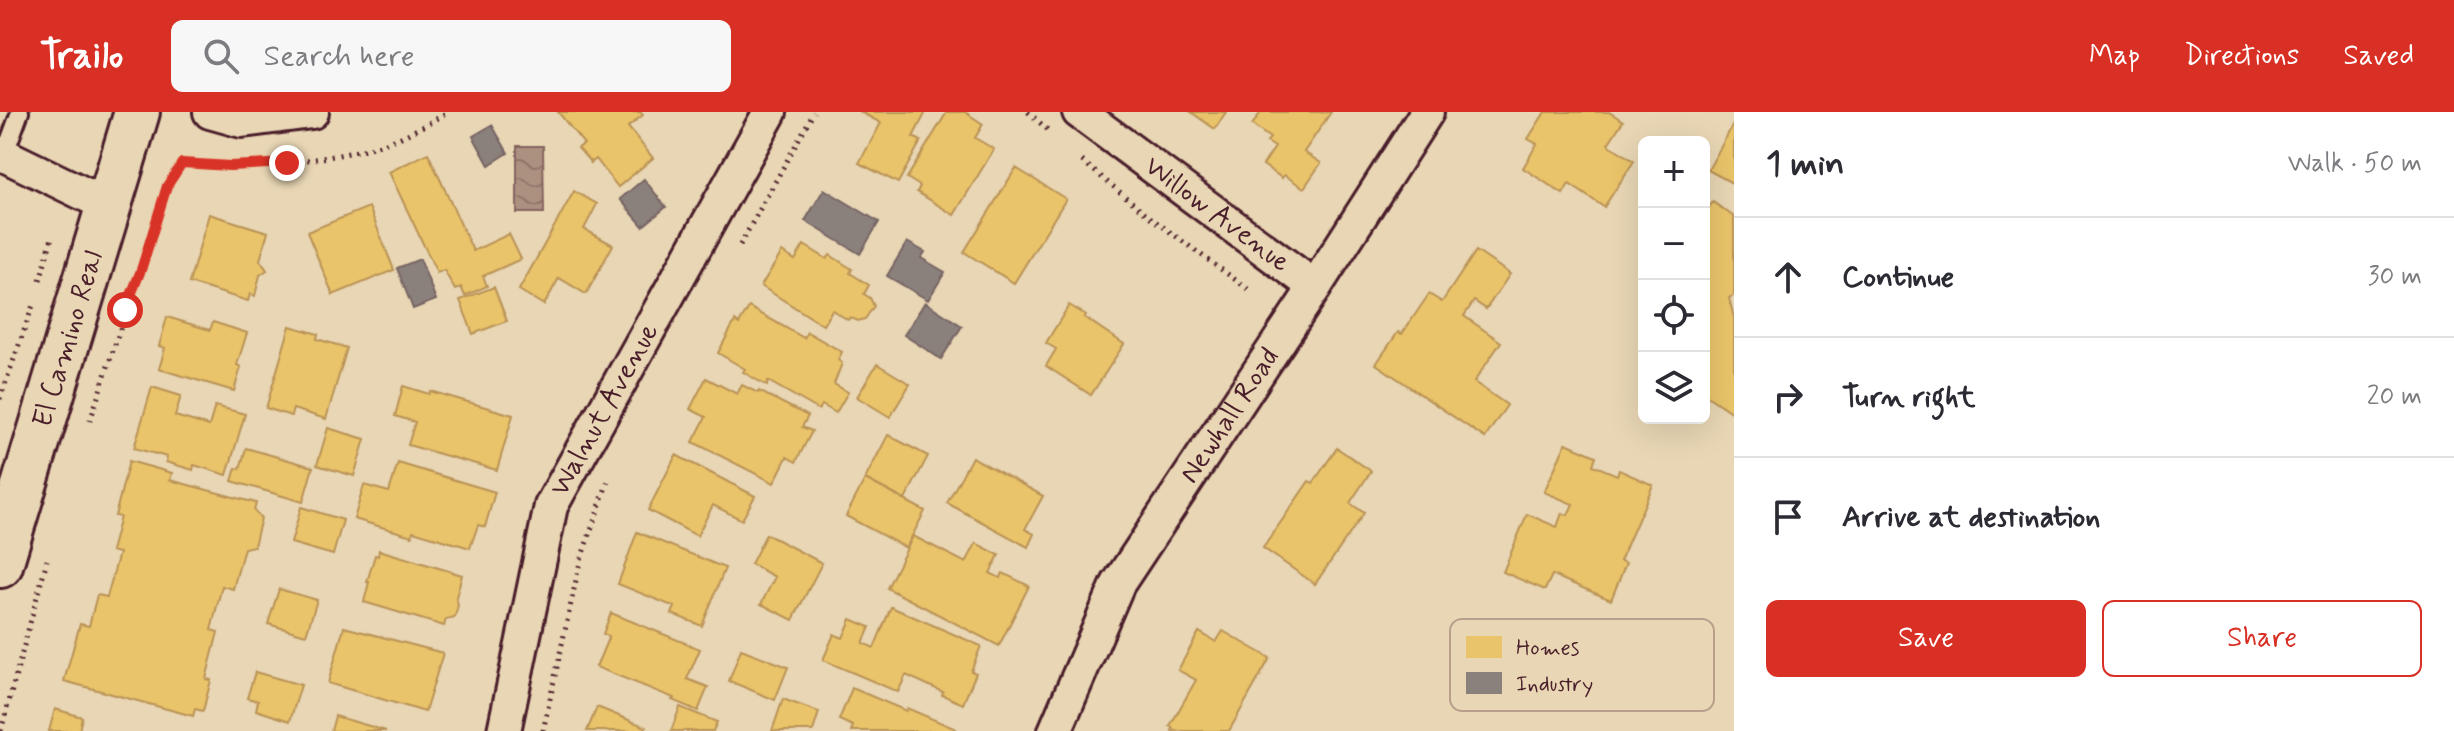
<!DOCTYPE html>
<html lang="en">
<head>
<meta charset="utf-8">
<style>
  :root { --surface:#fff; --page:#f7f7f7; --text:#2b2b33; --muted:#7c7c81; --line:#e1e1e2; --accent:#d93025 }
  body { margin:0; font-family:Mynerve,sans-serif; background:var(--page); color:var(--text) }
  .controls { position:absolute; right:24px; top:24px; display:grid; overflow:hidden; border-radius:12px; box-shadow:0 8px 32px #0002 }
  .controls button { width:72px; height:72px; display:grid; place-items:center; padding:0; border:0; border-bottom:2px solid var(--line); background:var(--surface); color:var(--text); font:40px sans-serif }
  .stop { position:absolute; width:24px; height:24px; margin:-18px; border:6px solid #d93025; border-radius:50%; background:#fff }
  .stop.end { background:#d93025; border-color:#fff; box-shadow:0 2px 8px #0008 }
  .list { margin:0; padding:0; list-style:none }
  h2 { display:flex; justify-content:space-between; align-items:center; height:104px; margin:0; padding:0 32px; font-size:34px }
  h2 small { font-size:26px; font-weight:400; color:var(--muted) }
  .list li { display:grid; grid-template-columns:52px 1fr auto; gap:24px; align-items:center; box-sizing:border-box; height:120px; padding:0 32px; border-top:2px solid var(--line) }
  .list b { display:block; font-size:30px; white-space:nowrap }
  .list em { font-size:26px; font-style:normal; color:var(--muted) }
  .actions { display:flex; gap:16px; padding:24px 32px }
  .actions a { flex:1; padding:18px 0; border:2px solid var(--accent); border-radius:12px; text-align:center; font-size:28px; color:var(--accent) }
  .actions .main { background:var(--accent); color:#fff }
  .icon { flex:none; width:44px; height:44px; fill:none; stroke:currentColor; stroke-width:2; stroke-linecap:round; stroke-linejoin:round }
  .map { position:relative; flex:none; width:1734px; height:619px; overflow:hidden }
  header { display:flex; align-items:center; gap:48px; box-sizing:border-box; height:112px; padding:0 40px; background:var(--accent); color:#fff }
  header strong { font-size:38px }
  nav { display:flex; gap:44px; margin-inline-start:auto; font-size:28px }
  .search { width:560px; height:72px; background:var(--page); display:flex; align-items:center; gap:20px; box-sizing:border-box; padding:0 28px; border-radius:12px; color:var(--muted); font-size:30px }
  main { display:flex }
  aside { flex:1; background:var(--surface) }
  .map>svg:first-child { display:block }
</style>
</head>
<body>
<header>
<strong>Trailo</strong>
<div class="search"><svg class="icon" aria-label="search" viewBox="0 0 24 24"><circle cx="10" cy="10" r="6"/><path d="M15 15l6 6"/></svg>Search here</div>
<nav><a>Map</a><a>Directions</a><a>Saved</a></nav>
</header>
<main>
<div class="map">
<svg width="1734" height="619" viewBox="0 0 1734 619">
  <defs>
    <pattern id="water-waves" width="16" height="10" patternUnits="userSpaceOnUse" patternTransform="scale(2)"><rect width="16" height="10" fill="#ac9080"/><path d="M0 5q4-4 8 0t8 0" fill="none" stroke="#8e7569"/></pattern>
  </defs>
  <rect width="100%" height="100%" fill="#e8d6b4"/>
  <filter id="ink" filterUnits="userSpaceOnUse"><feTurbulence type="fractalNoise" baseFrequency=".0125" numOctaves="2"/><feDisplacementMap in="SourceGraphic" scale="16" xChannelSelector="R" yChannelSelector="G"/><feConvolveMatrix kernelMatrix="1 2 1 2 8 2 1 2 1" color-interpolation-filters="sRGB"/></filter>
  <g filter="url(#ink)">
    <polygon fill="url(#water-waves)" stroke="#85635e" stroke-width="2" points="517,34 543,34 544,101 517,101"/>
    <g fill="#e9c46a" stroke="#b99257" stroke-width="2">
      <polygon points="558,0 640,0 643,3 628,15 653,46 618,75 596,47 591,51 578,36 584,32"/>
      <polygon points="860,0 926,0 913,25 921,29 898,71 859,51 881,11"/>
      <polygon points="947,0 965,0 983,12 975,26 994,37 954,103 917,80 920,74 907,66"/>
      <polygon points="1191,0 1226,0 1215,17"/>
      <polygon points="1261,0 1331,0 1304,40 1321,51 1304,76 1284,63 1282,66 1263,53 1275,35 1267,30 1270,26 1252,13"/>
      <polygon points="1545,0 1609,0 1623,9 1608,32 1634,49 1604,95 1569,72 1563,82 1523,56 1537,32 1528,27"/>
      <polygon points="1734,11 1734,72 1708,58"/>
      <polygon points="428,41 473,139 509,122 521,147 483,164 487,174 465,184 461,175 455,178 444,158 437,161 389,60"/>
      <polygon points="1016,56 1066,87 1014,171 964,140"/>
      <polygon points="574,79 597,92 584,117 613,133 586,182 559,166 544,193 519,178"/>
      <polygon points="1713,90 1734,105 1734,183 1729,186 1734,206 1734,295 1731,300 1704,282 1704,102"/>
      <polygon points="369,95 394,158 333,183 307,120"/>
      <polygon points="209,102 268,120 260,148 267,158 260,163 255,184 250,182 248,189 189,171"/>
      <polygon points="804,133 827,147 830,143 852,157 850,161 869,173 864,182 870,186 874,194 865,207 858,209 850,205 848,208 832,198 823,213 761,174 782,140 795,148"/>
      <polygon points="1476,139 1510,162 1486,197 1474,189 1464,204 1501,230 1474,270 1507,293 1485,326 1376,252 1398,220 1402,222 1429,182 1442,190"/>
      <polygon points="494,175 507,209 473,222 460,188"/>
      <polygon points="1069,193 1086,203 1084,205 1124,232 1091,283 1046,254 1056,237 1046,231"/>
      <polygon points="749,195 804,226 807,220 842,240 838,248 842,251 834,272 848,280 836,301 822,293 819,298 768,269 767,274 743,260 745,257 718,241 735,209 739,212"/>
      <polygon points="167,205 210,218 213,210 247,221 237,253 241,255 234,279 159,257 165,236 159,234"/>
      <polygon points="290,214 318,222 317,227 347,236 326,307 293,297 291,304 266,296"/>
      <polygon points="877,252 910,272 890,305 857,285"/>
      <polygon points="706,266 737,282 742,273 758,281 759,279 808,304 802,315 812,319 796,350 787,345 774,371 693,330 706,305 690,297"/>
      <polygon points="403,274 429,282 430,279 513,303 497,358 408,333 415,310 395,304"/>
      <polygon points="152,275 181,284 175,304 209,314 215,294 245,302 227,363 194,353 193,358 166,350 167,345 134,336"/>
      <polygon points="328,316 365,327 354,364 317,353"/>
      <polygon points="888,323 928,344 905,388 865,367"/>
      <polygon points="1566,331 1596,344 1593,353 1617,363 1619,358 1653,373 1620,449 1626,451 1611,488 1552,463 1545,478 1503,460 1527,402 1557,415 1562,401 1568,403 1573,392 1544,380"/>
      <polygon points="246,336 313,355 303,390 232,369 236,356 240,357"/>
      <polygon points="1337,336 1371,359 1350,391 1364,401 1315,472 1263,436 1309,369 1313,371"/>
      <polygon points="676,343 755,384 742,408 713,393 697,424 648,398"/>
      <polygon points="972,345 1043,384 1025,417 1034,422 1028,435 947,391"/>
      <polygon points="129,349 172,361 170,368 256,391 254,399 261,406 254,434 244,436 233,477 222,474 211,518 218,520 206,567 211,568 203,599 195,597 193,604 64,569 80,512 89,514 97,483 107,485 119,441 111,439 120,405 115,404"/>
      <polygon points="398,351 495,380 485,415 478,413 470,436 413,419 412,424 354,407 364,373 389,380"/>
      <polygon points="865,367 925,399 906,436 846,404"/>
      <polygon points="301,395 343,408 333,443 291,431"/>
      <polygon points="637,420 725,456 702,514 672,502 675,495 618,472"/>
      <polygon points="766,422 822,451 793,508 761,492 775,465 751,452"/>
      <polygon points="913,424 966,451 976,431 999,443 990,461 1000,466 1003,461 1029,474 999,534 887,476"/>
      <polygon points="379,438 462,463 456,485 458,493 455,505 446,507 444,514 364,490 369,470 367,470 375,443 378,444"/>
      <polygon points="279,477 317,488 306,523 268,512"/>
      <polygon points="891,495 981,534 971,559 976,561 963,592 942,583 943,580 906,563 898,580 823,548 834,522 843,526 851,507 870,515 863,531 874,536"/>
      <polygon points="611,501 700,537 687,567 708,575 698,599 672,588 674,586 596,555 609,524 603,522"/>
      <polygon points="344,515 443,541 425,600 328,571"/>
      <polygon points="1223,519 1270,546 1229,619 1172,619 1173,616 1170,614 1196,568 1178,558 1199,520 1216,530"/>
      <polygon points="741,537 788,555 775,588 729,569"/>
      <polygon points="255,560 301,573 290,609 256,598 258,589 247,586"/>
      <polygon points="852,576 906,599 907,596 956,617 955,619 851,619 853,614 839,608"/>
      <polygon points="783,587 819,600 813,619 772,619"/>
      <polygon points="597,595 646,615 644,619 587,619"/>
      <polygon points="680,595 717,610 713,619 671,619"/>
      <polygon points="55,597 82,605 79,619 49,619"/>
      <polygon points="335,604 386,619 331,619"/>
    </g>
    <g fill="#8a817c" stroke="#776464" stroke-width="2">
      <polygon points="492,13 508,41 489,53 473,24"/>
      <polygon points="644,67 666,95 643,114 620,87"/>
      <polygon points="824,77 879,110 860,142 805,109"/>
      <polygon points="907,130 925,140 921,146 945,160 928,188 887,164"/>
      <polygon points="420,147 436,188 413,197 397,156"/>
      <polygon points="925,190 962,214 941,247 904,223"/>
    </g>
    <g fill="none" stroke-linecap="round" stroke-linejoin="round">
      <g stroke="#4a1f2b" stroke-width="22">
        <polyline id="lane" points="3,46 20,0"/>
      </g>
      <g stroke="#4a1f2b" stroke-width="38">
        <g id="street">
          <polyline points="210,0 242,9 312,0"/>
          <path id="s1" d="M 1079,0 L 1315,175"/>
          <polyline points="0,41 109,94"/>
          <path id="s2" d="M 504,619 L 551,394 L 770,0"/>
          <path id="s3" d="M 1055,619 L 1118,472 L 1315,175 L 1427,0"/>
        </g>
      </g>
      <g stroke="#4a1f2b" stroke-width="50">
        <g id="primary">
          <path id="s4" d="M 0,453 L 137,0"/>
        </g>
      </g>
      <g stroke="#4a1f2b" stroke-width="5" stroke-dasharray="2 6" stroke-linecap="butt">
        <polyline points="1028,0 1048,18"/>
        <polyline points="1082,49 1155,109 1252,180"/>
        <polyline points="740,133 814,0"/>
        <polyline points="40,168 52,126"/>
        <polyline points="0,287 33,193"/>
        <path d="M 90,309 L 167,74 L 182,51 C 249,55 318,52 383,32 C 405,25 428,11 449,0"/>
        <polyline points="1,619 47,448"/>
        <polyline points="543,619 580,450 608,369"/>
      </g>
      <use href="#lane" stroke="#e8d6b4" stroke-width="16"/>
      <use href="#street" stroke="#e8d6b4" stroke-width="32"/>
      <use href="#primary" stroke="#e8d6b4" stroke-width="44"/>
    </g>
  </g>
  <g fill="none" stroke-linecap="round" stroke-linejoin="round" filter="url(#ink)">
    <polyline stroke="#d93025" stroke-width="10" points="125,198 141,158 167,74 182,51 230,54 287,51"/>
  </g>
  <g text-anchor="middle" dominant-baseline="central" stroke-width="8" stroke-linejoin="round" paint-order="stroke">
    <g font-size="28" fill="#4a1f2b" stroke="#e8d6b4">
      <text stroke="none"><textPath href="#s1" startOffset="172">Willow Avenue</textPath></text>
      <text stroke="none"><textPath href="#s4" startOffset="236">El Camino Real</textPath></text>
      <text stroke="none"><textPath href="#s2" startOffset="340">Walnut Avenue</textPath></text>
      <text stroke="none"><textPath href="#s3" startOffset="362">Newhall Road</textPath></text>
    </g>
  </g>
  <rect x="1450" y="507" width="264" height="92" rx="12" fill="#e8d6b4" stroke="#b99f8b" stroke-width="2"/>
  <rect x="1466" y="524" width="36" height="22" fill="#e9c46a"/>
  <rect x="1466" y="560" width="36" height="22" fill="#8a817c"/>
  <g font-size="22" fill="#4a1f2b">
    <text x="1516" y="543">Homes</text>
    <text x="1516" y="579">Industry</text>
  </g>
</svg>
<div class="controls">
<button>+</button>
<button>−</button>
<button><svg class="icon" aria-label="locate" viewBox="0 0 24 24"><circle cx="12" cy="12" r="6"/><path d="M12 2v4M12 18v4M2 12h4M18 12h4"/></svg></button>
<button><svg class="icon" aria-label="layers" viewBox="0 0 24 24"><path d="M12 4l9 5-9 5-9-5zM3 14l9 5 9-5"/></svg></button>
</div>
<div class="stop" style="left:125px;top:198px"></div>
<div class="stop end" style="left:287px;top:51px"></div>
</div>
<aside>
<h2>1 min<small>Walk · 50 m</small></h2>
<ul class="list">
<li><svg class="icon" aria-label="ahead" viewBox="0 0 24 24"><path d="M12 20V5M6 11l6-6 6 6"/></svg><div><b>Continue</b></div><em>30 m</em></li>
<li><svg class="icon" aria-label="right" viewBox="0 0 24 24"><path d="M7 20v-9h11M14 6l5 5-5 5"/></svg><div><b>Turn right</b></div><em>20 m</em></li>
<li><svg class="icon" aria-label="arrive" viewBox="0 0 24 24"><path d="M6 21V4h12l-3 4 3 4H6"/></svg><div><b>Arrive at destination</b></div></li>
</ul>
<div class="actions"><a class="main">Save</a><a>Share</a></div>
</aside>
</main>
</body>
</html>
